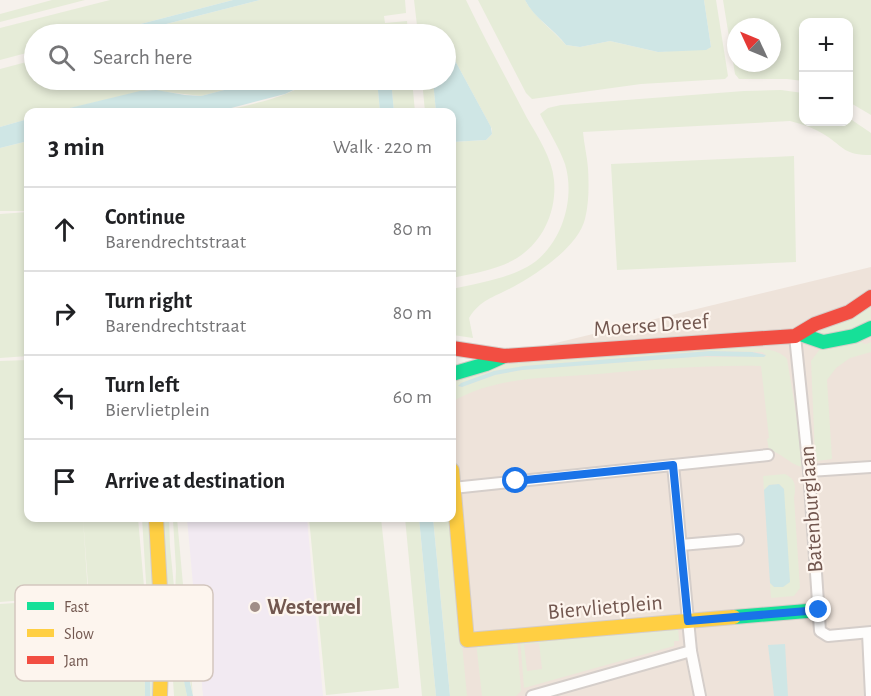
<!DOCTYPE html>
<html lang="en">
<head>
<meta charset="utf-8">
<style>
  :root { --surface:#fff; --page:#f6f6f6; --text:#202124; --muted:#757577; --line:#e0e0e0 }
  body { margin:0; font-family:"Alegreya Sans",sans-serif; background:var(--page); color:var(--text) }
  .controls { position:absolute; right:18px; top:18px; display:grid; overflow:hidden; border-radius:12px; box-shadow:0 3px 9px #0003 }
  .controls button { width:54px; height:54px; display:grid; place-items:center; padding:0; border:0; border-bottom:2px solid var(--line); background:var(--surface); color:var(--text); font:30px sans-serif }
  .compass { position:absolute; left:727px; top:18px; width:54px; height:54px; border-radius:50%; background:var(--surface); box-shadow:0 3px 9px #0003; rotate:314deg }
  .stop { position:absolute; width:18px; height:18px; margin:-14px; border:4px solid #1a73e8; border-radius:50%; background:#fff }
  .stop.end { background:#1a73e8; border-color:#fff; box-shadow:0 2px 6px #0008 }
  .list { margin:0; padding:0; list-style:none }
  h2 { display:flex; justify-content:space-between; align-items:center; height:78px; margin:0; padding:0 24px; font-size:26px }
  h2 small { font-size:20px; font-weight:400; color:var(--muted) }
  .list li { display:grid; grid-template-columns:39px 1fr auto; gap:18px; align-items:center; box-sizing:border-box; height:84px; padding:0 24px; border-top:2px solid var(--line) }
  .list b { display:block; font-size:22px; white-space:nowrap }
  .list p { margin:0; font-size:20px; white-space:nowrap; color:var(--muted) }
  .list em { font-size:20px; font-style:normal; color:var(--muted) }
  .icon { flex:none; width:33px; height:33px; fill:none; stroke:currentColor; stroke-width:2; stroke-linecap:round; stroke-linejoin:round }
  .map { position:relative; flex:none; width:871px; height:696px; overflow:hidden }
  .search { position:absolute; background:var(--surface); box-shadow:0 3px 9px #0003; left:24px; top:24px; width:432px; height:66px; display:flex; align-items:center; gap:15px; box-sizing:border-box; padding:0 21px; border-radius:33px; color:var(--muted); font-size:22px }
  .panel { position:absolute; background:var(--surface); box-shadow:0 3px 9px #0003; left:24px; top:108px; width:432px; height:414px; border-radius:12px }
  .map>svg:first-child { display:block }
</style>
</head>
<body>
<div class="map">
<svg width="871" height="696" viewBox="0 0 871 696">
  <rect width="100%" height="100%" fill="#f6f1ec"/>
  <polygon fill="#eee3da" points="871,267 871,696 462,696 452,518 452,368"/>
  <polygon fill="#f2eaf2" points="187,518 307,518 323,696 203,696"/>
  <g fill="#e6ecd8" fill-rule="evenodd">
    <polygon points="52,0 85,0 0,22 0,14"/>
    <polygon points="110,0 233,0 102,34 34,34 34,51 0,60 0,28"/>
    <polygon points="260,0 405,0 406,13 384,16 385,23 407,21 408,34 127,34"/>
    <path d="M 414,0 L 466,0 C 485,40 507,79 527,118 C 538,137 552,158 554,180 C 557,211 543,242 517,258 C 498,270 473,273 452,278 L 452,142 L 486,140 L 492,134 L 492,129 L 446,44 L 446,34 L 441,34 L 439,32 L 430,32 L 429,34 L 418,34 Z"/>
    <path d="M 478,0 L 525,0 C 533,16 554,31 566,45 L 580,47 L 610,41 L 658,52 L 711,47 L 704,0 L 716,0 L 728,76 L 725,79 L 641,84 L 532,99 L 526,93 Z"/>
    <path d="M 723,0 L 871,0 L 871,115 L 849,102 L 848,22 L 804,22 L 803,81 L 787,79 L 739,79 L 735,74 ZM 736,27 L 772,27 L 772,63 L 736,63 Z"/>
    <polygon points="34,60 34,80 263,80 201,96 149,90 53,112 28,112 28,119 0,127 0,69"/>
    <path d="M 307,80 L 377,80 L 380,112 L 216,112 C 236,108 299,96 307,80 Z"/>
    <polygon points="391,80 412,80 415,112 394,112"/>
    <polygon points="422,80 433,80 436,112 425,112"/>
    <path d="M 744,91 L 781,90 L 803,93 L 804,122 L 848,122 L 849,118 L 871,133 L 871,155 C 844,155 845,148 825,135 C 814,128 802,124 790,121 L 583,132 C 584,144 587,156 588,168 C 589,185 589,203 585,219 C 578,247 537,274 513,287 C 495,297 481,299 469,318 L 473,338 L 453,335 L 452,289 C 476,284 505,279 527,267 C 561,248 576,200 565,164 C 559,147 548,130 540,114 L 548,108 L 561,105 Z"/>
    <polygon points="28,141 28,211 0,211 0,148"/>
    <polygon points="794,156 796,262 617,270 611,164"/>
    <polygon points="28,212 28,356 0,358 0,214"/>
    <polygon points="871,305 871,322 822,337 820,329"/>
    <polygon points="871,334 871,337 859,342 866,344 871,342 871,352 850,358 836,368 827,380 832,459 817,461 815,455 811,361 820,349"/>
    <path d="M 719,348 C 738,349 775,344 787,359 L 805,467 C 792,467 783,453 769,450 L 767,439 L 769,438 L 761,366 C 707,365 653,369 599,374 C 551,378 498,376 455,400 L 455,379 L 507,364 ZM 710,351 L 762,352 L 766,355 L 764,357 L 696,357 L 522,370 L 495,375 L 462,387 L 458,386 L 461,383 L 494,371 L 524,366 Z"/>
    <polygon points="28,360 28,518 138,518 145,598 147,598 142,518 148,518 158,656 157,696 150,696 151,659 147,603 144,604 145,696 0,696 0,604 89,598 83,518 88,595 0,602 0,361"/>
    <path d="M 785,474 C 796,479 796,487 794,498 L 800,588 L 794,596 L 771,598 L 770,583 L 774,587 L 783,586 L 784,489 L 779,484 L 769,485 L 764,490 L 763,476 Z"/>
    <polygon points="163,518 169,518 170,546 175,597 176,569 173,520 173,518 177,518 193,696 175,601 177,638 187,696 174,696"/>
    <polygon points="309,518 381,518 399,688 326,695"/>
    <polygon points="405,518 419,518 436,696 422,696"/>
    <polygon points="433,518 450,518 467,696 450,696"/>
    <path d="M 678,626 L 679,641 L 674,641 L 674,646 L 524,688 L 520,638 ZM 539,643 L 542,669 L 527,671 L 524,644 Z"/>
    <polygon points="517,638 521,691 516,696 482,696 476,642"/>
  </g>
  <g fill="#cfe6e5">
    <polygon points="233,0 260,0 127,34 102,34"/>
    <path d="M 525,0 L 704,0 L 711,47 L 706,50 L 658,52 L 610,41 L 580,47 L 566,45 C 554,29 534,18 525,0 Z"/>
    <polygon points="446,44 491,127 492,134 486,140 452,142 452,112 436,112 433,80 446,80"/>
    <polygon points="263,80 307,80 304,85 285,94 216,112 166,112 150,110 135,112 53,112 140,91 156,90 185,95 201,96"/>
    <polygon points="377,80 391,80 394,112 380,112"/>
    <polygon points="28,119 28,141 0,148 0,127"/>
    <polygon points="710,351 752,352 766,355 764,357 707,356 522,370 495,375 462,387 458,386 461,383 494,371 524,366"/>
    <polygon points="779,484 784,489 790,582 783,587 774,587 770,583 764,490 769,485"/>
    <polygon points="419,518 433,518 450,696 436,696"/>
    <polygon points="178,600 183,651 193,696 187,696 178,651 175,601"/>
    <path d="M 144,603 L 147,603 C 150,634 151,665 150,696 L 145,696 Z"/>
    <polygon points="785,644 788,696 774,696 768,645"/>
  </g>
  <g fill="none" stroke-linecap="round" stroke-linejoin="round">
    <g stroke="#d5ceca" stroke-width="14">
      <g id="street">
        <polyline points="795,336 809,471 820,631 828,636 871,632"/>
        <polyline points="673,465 691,651 700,696"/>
        <polyline points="809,471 871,467"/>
        <polyline points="453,488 768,455"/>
        <polyline points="681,545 738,540"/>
        <polyline points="868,633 871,696"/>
        <polyline points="532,696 691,651"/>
      </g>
    </g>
    <g stroke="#d5cdc8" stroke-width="16">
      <g id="fast">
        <polyline points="800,334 823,342 854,336 871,328"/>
        <polyline points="452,374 486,364 504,356"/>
        <polyline points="734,617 819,610"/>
      </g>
    </g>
    <g stroke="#d5cdc8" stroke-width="16">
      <g id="slow">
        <polyline points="452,470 467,640 734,617"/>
        <polyline points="156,518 164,659 161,665 160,696"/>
      </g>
    </g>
    <g stroke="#d5cdc8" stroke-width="16">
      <polyline id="jam" points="452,348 504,356 795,336 815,324 849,312 871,297"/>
    </g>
    <use href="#street" stroke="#fefdfc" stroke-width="10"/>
    <use href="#fast" stroke="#16e098" stroke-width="14"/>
    <use href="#slow" stroke="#ffcf43" stroke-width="14"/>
    <use href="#jam" stroke="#f24e42" stroke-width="14"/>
  </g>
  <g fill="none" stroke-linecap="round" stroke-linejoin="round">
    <polyline stroke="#1a73e8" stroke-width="8" points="516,481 673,465 688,621 819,610"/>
  </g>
  <circle fill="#a08d86" stroke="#fdf5ee" stroke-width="2" cx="255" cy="607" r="6"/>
  <g text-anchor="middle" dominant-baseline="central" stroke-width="4.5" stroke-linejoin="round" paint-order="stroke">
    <g font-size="22" fill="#72574f" stroke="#fdf5ee">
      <text transform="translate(651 325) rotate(-4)">Moerse Dreef</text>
      <text transform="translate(811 509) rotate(-94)">Batenburglaan</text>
      <text transform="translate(605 607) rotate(-5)">Biervlietplein</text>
    </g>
    <g font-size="22" font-weight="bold" fill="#72574f" stroke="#fdf5ee" text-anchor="start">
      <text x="267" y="607">Westerwel</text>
    </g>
  </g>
  <rect x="15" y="585" width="198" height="96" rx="9" fill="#fdf5ee" stroke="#d3c6be" stroke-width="1.5"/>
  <rect x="27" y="602" width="27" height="8" fill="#16e098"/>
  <rect x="27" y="629" width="27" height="8" fill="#ffcf43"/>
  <rect x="27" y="656" width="27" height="8" fill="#f24e42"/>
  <g font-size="16" fill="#72574f">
    <text x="64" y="612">Fast</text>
    <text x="64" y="639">Slow</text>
    <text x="64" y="666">Jam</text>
  </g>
</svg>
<div class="controls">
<button>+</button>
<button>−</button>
</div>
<svg class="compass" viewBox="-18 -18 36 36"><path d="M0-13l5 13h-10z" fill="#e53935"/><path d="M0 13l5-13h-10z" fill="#757577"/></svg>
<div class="stop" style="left:516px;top:481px"></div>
<div class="stop end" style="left:819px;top:610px"></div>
<div class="search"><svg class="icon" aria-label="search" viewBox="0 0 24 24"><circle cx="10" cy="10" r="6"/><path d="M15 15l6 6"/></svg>Search here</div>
<section class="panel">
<h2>3 min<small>Walk · 220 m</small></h2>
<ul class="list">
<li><svg class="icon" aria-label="ahead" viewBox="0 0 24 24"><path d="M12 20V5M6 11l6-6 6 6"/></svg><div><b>Continue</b><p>Barendrechtstraat</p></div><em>80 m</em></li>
<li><svg class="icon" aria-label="right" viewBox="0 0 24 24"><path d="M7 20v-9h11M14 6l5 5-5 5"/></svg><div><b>Turn right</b><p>Barendrechtstraat</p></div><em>80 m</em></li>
<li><svg class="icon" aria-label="left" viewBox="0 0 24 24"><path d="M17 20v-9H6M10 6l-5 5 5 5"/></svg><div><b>Turn left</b><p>Biervlietplein</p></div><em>60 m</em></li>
<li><svg class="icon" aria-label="arrive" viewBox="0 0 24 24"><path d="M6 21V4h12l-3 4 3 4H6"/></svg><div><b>Arrive at destination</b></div></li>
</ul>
</section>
</div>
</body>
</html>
